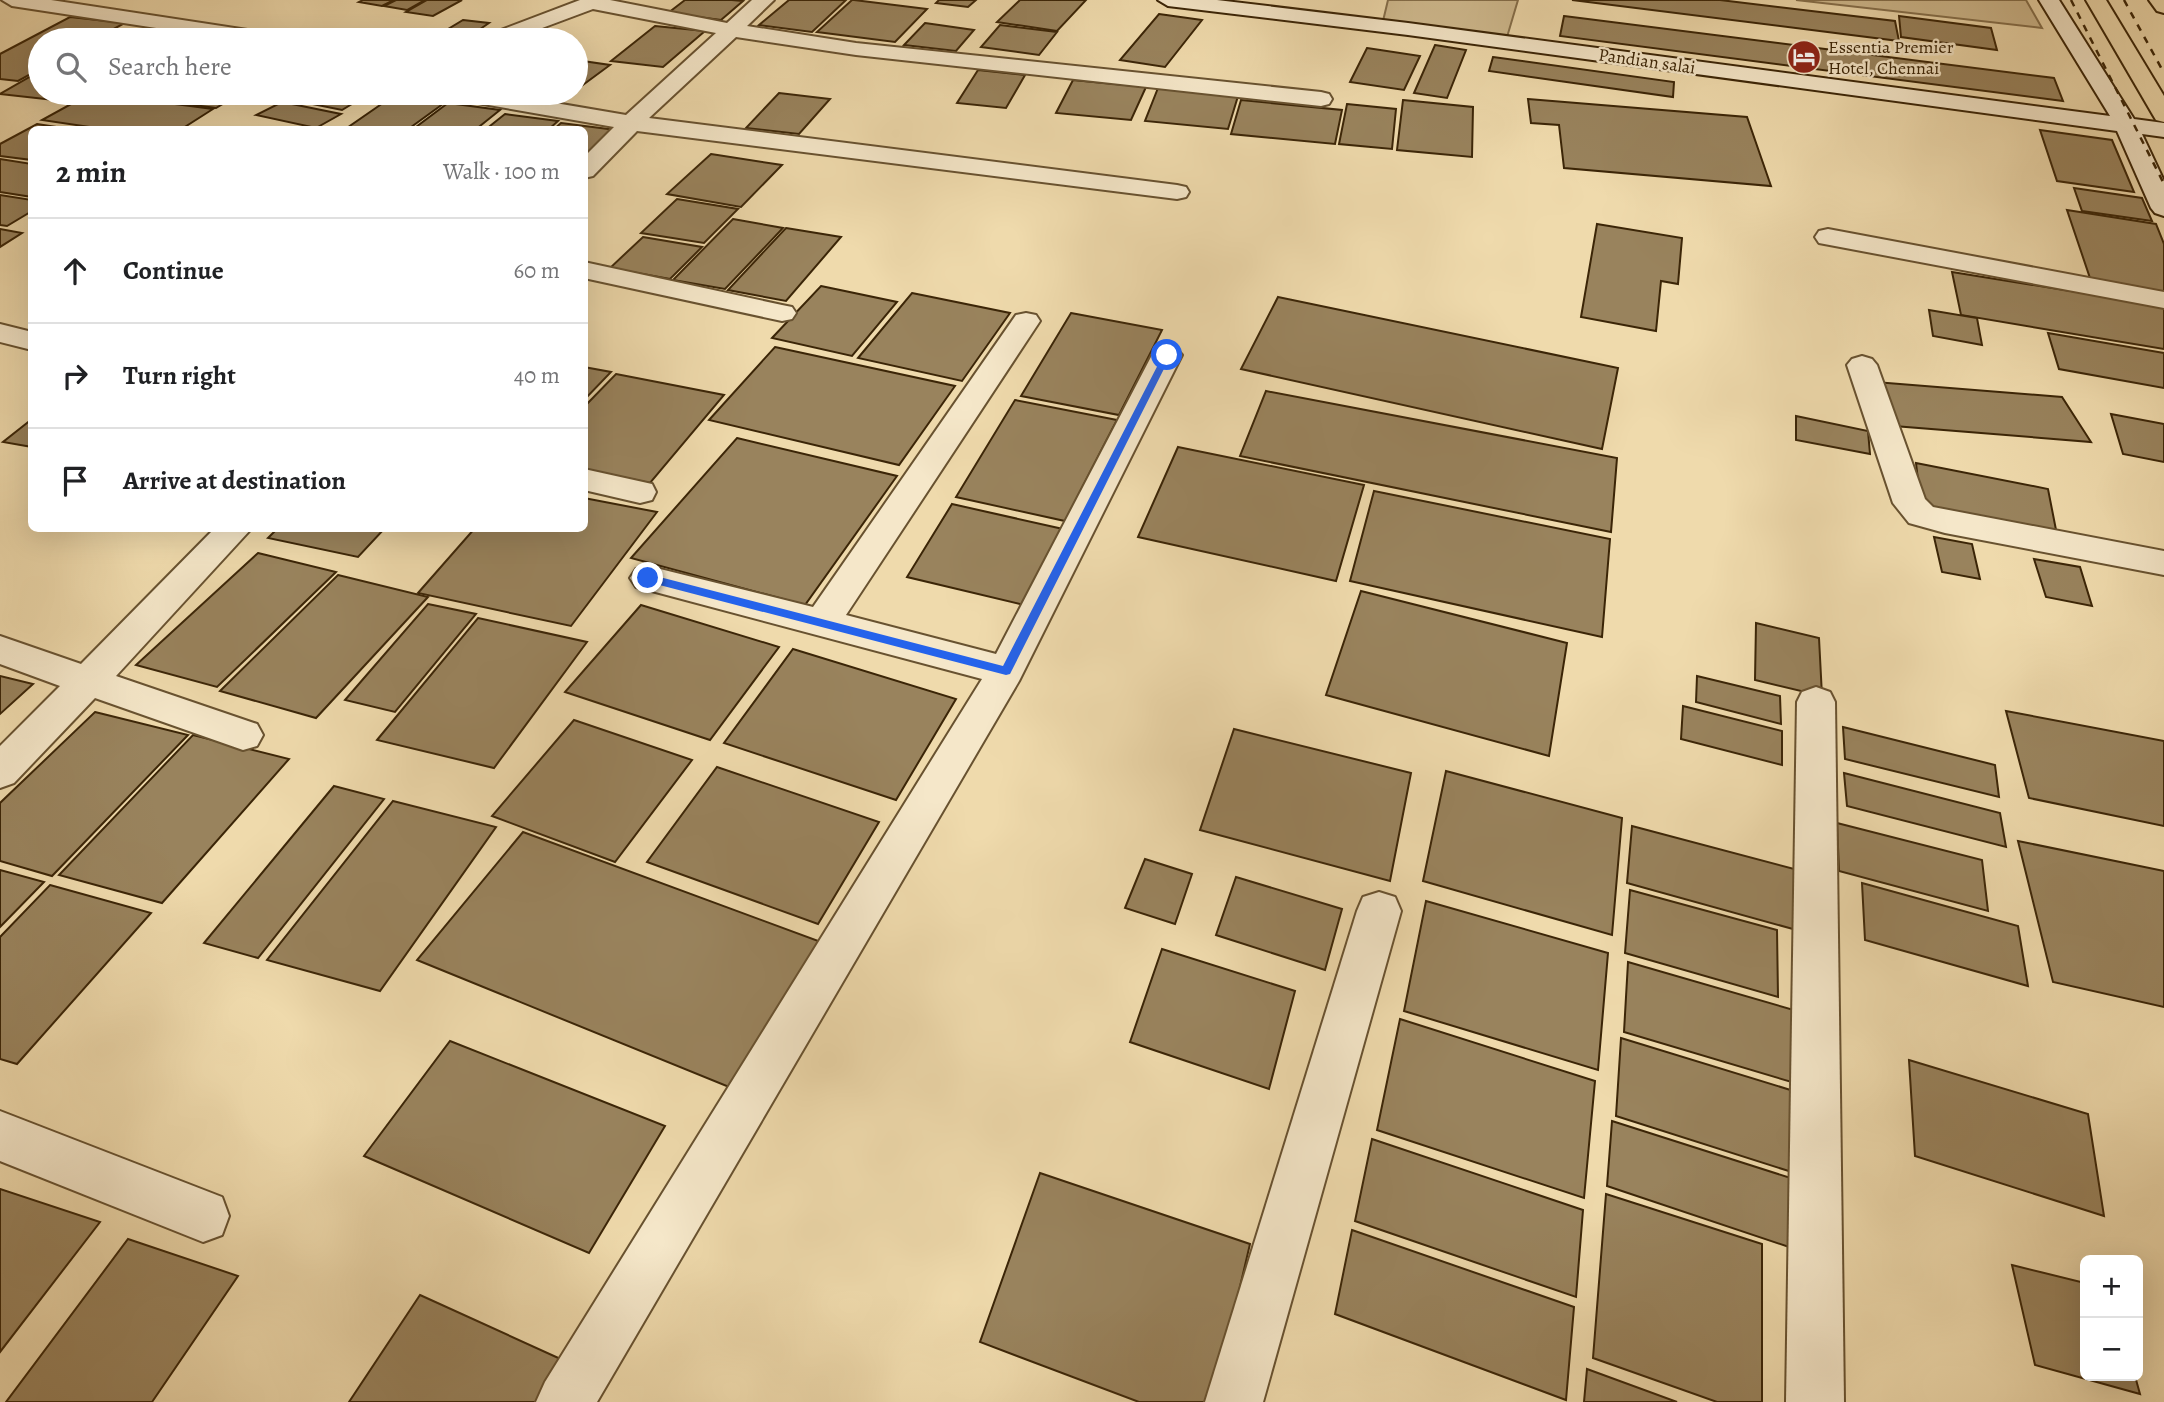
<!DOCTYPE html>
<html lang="en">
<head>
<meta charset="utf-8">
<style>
  :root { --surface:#fff; --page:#f6f6f6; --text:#202124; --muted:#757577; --line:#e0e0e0 }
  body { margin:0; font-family:Alegreya,serif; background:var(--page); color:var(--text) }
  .controls { position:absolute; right:21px; bottom:21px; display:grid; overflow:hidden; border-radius:10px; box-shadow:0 7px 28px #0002 }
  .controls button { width:63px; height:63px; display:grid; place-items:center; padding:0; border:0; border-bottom:2px solid var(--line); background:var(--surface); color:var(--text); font:35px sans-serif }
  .stop { position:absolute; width:21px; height:21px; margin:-16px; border:5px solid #2563eb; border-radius:50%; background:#fff }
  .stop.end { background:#2563eb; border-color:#fff; box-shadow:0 2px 7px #0008 }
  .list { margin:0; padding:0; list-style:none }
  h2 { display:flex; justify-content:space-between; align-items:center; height:91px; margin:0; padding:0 28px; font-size:30px }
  h2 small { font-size:23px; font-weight:400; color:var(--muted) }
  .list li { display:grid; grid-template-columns:46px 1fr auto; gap:21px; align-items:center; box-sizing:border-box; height:105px; padding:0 28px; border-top:2px solid var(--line) }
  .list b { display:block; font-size:26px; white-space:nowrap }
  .list em { font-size:23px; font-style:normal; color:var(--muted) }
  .icon { flex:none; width:38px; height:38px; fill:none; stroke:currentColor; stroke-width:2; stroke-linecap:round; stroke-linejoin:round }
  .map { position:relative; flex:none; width:2164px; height:1402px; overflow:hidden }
  .search { position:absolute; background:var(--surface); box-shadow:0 7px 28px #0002; left:28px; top:28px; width:560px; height:77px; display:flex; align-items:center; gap:18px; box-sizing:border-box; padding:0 24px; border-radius:38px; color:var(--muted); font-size:26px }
  .panel { position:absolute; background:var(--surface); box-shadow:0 7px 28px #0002; left:28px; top:126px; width:560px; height:406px; border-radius:10px }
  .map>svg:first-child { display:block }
</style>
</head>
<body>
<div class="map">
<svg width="2164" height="1402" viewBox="0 0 2164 1402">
  <rect width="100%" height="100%" fill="#efdaac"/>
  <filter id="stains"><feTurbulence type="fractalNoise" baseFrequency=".00286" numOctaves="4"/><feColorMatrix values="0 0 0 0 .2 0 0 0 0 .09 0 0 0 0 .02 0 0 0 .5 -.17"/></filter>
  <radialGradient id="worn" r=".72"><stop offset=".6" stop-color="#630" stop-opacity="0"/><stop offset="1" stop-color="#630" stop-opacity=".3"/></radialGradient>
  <g fill="#d0bb90" stroke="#86704c" stroke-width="2">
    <polygon points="1388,0 1518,0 1507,37 1383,21"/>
    <polygon points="1796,0 2026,0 2042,28"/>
  </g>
  <g fill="#99835d" stroke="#3b2507" stroke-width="2">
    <polygon points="363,0 394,0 382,6 359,2"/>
    <polygon points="396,0 425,0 407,10 384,6"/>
    <polygon points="427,0 462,0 433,16 406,12"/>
    <polygon points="685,0 732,0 743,1 721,20 668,13"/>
    <polygon points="789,0 846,0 812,32 759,25"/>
    <polygon points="852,0 854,0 927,9 895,42 817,32"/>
    <polygon points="939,0 976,0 968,7 936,3"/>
    <polygon points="1020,0 1086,0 1057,31 997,22"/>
    <polygon points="1572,0 1720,0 1895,21 1899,41"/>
    <polygon points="1159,14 1202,20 1165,67 1120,60"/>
    <polygon points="1564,16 2054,78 2063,101 1560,36"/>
    <polygon points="1899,16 1991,28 1997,50 1901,37"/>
    <polygon points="70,17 125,23 93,40 40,40 40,69 18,81 0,79 0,54"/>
    <polygon points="463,20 489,23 467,38 440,34"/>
    <polygon points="925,23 974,30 956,51 904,45"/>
    <polygon points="1000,25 1057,32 1039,55 981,47"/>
    <polygon points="655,26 705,31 663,67 611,61"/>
    <polygon points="117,29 202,38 97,40"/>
    <polygon points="1435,45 1466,50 1447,98 1414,93"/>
    <polygon points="1367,48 1420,56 1404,90 1350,82"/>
    <polygon points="1493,57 1674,82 1673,97 1489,71"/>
    <polygon points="576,60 610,65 576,90"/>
    <polygon points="978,70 1025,75 1006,108 957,103"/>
    <polygon points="40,71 40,93 88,93 72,102 0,94"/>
    <polygon points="1073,80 1146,87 1131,120 1056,113"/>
    <polygon points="1158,88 1238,96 1228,129 1145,121"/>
    <polygon points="91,93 213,109 180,130 110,130 42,120"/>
    <polygon points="103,93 241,93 216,108"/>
    <polygon points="279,93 347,93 365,96 342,110 273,96"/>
    <polygon points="518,93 572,93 563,100"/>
    <polygon points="779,93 830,99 799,134 746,128"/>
    <polygon points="396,94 447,101 407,130 344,130"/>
    <polygon points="1528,99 1747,117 1771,186 1564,168 1559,125 1531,123"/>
    <polygon points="1241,100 1342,110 1335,144 1231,134"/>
    <polygon points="1403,100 1473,107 1472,157 1397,150"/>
    <polygon points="282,102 341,114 316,128 256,115"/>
    <polygon points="448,103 500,110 475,130 412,130"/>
    <polygon points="1347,104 1396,109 1392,149 1339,144"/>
    <polygon points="505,114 558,121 548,130 485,130"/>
    <polygon points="561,123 616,130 584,157 584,130 553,130"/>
    <polygon points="37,124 76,130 32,130 32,160 0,156 0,144"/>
    <polygon points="2040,130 2112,140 2134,192 2057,181"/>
    <polygon points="711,154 782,165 741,207 667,194"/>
    <polygon points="0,159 32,164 32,197 0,192"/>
    <polygon points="2074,188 2142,198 2152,221 2082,211"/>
    <polygon points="0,195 32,200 32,211 7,226 0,225"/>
    <polygon points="677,199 738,209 704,243 641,233"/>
    <polygon points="2067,210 2156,224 2164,244 2164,293 2091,281"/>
    <polygon points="733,219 783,228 725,289 673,280"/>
    <polygon points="1597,224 1682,238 1678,284 1661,281 1656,331 1581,317"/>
    <polygon points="786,228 841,237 786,301 728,290"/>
    <polygon points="0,229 22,233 0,247"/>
    <polygon points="643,237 702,247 670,279 610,268"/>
    <polygon points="1952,272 2164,306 2164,349 1961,315"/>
    <polygon points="821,286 897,302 852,356 772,338"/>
    <polygon points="912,293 1010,313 962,381 858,358"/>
    <polygon points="1278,297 1618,368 1602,449 1241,369"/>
    <polygon points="1929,310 1977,318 1982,345 1933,336"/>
    <polygon points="1071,313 1162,330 1119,415 1021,396"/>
    <polygon points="2048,333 2164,353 2164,388 2059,369"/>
    <polygon points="775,347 955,386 899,465 709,420"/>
    <polygon points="584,367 611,372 584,400"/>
    <polygon points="616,374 724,395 650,483 584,469 584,407"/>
    <polygon points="1875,382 2062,397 2091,442 1894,426"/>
    <polygon points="1266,391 1617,458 1611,532 1240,456"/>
    <polygon points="1015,400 1117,420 1065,521 956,497"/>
    <polygon points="2111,414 2164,424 2164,462 2123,454"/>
    <polygon points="1796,416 1868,431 1870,454 1796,440"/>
    <polygon points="32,419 32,447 3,442"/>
    <polygon points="737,438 897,476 805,605 631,558"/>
    <polygon points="1178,447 1364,485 1336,581 1138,537"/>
    <polygon points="1916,463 2048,489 2057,535 1921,506"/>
    <polygon points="1374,491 1610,539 1602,637 1350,581"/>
    <polygon points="584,498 657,512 571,626 418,593 475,528 584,528"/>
    <polygon points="952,504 1063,529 1024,605 907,577"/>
    <polygon points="278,528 385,528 358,557 268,538"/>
    <polygon points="1934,537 1972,544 1980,579 1942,572"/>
    <polygon points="258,553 336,572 217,687 136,665"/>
    <polygon points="2034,559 2080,567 2092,606 2046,597"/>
    <polygon points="338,575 428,597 316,718 220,691"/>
    <polygon points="1361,591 1567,643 1549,756 1326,695"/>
    <polygon points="428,604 476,614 395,712 345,700"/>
    <polygon points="641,605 779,647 710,740 565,692"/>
    <polygon points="478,618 587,642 494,768 377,740"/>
    <polygon points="1756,623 1819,638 1822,696 1755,680"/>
    <polygon points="793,649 956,699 896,800 724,743"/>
    <polygon points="0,676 33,684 0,714"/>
    <polygon points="1697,676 1780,696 1781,724 1696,702"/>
    <polygon points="1683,706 1782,731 1782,765 1681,739"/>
    <polygon points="2006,711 2164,741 2164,826 2029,798"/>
    <polygon points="95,712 188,735 52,876 0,861 0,803"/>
    <polygon points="574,720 692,760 615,862 492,816"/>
    <polygon points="1843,727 1995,765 1999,797 1845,759"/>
    <polygon points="1234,729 1411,773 1390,881 1200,830"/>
    <polygon points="193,735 289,759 162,903 59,875"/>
    <polygon points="717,767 879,822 818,924 647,862"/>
    <polygon points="1446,771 1622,818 1612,935 1423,881"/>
    <polygon points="1844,773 2000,813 2006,847 1847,806"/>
    <polygon points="334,786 384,799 258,958 204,943"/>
    <polygon points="393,801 496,827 380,991 267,960"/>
    <polygon points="1837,823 1982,860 1988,911 1839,871"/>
    <polygon points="1632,826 1798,870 1800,931 1627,883"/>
    <polygon points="523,832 821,942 734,1089 417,960"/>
    <polygon points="2018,841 2164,871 2164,1007 2053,982"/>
    <polygon points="1145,859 1192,874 1175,924 1125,908"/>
    <polygon points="0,870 44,882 0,927"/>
    <polygon points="1236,877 1342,909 1325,970 1216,935"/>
    <polygon points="1862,883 2018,926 2028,986 1865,940"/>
    <polygon points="50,885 151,913 17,1064 0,1059 0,937"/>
    <polygon points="1630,890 1777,930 1778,997 1625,953"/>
    <polygon points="1426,901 1608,953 1598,1070 1404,1011"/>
    <polygon points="1162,949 1295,991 1269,1089 1130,1042"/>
    <polygon points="1628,962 1804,1013 1805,1086 1624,1032"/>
    <polygon points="1400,1019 1595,1081 1584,1198 1377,1130"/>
    <polygon points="1621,1038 1797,1092 1798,1174 1616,1116"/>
    <polygon points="450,1041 665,1126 589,1253 364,1156"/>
    <polygon points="1909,1060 2088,1114 2104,1216 1915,1156"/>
    <polygon points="1612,1121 1797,1180 1798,1250 1607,1186"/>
    <polygon points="1372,1139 1583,1210 1576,1297 1355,1221"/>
    <polygon points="1040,1173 1250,1244 1213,1402 1139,1402 980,1342"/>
    <polygon points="0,1189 100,1222 0,1352"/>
    <polygon points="1606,1194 1762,1244 1762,1402 1717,1402 1593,1358"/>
    <polygon points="1352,1230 1574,1307 1566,1400 1335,1314"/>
    <polygon points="128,1239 238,1276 152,1402 6,1402"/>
    <polygon points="2012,1265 2085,1283 2085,1376 2135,1376 2140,1394 2035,1365"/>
    <polygon points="420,1295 565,1361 541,1402 349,1402"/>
    <polygon points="1587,1369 1677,1402 1584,1402"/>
  </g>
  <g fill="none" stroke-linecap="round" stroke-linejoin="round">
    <g stroke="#685230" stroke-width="4">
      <g id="street">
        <polygon points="2,0 51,0 274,34 281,36 284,40 235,40 12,6"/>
        <polygon points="580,0 610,0 727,23 752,0 774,0 747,26 856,43 1321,92 1329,94 1332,99 1329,104 1321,106 856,55 736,37 649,118 1177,185 1186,187 1189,192 1186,197 1177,199 637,131 593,176 584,178 584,157 614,127 460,100 452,98 449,93 497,93 626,115 716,33 593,9 510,40 482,40 485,36"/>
        <polygon points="1828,229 2164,292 2164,308 1819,243 1815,237 1819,231"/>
        <polygon points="584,262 782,305 792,307 796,313 792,319 782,321 584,278"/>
        <polygon points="1026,313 1036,315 1040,321 846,615 996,654 1152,355 1157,349 1167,346 1177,349 1182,355 1019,681 597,1402 536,1402 545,1382 982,679 648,590 636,587 630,578 636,569 648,566 813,607 1016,315"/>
        <polygon points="0,324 32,332 32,350 0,342"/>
        <polygon points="1862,356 1872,359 1877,365 1925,499 1933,507 2164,551 2164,575 1945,533 1909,523 1893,503 1847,365 1852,359"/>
        <polygon points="584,469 652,484 656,492 652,500 640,503 584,490"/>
        <polygon points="215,528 252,528 116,676 257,724 263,735 257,746 243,750 95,698 14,783 0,788 0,746 60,686 0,664 0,636 81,664"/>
        <polygon points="1816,687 1830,692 1835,702 1844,1402 1786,1402 1797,702 1802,692"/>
        <polygon points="1379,892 1395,897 1401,911 1263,1402 1205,1402 1357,911 1363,897"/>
        <polygon points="0,1111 222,1197 229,1216 222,1235 203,1242 0,1161"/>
      </g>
    </g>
    <g stroke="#3b2507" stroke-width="4">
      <polygon id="secondary" points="1158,0 1217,0 1408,23 2110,116 2039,0 2059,0 2134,119 2164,123 2164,137 2142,134 2164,181 2164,216 2155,213 2151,208 2117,131 1408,35 1168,6"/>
    </g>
    <g stroke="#3b2507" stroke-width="4">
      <g id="primary">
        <polygon points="2086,0 2106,0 2164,96 2164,122 2156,120 2153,115"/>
        <polygon points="2149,0 2164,0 2164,13 2157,11"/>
      </g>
    </g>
    <use href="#street" fill="#f5e7c9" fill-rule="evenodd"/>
    <use href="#secondary" fill="#f5e7c9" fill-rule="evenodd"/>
    <use href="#primary" fill="#efdaac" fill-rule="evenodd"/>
    <g stroke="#3b2507" stroke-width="2.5" stroke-dasharray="7 7" stroke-linecap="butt">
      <polyline points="2071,0 2164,184"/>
      <polyline points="2124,0 2164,73"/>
    </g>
  </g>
  <polygon fill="#2563eb" points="1164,353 1171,355 1010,674 1006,675 648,582 642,578 648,574 1003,666"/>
  <defs>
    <g id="hotel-disc" transform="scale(1.75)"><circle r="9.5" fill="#8f2418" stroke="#f5e7c9"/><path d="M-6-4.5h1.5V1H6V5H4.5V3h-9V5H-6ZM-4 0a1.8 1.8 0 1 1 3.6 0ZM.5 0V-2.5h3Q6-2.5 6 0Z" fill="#fff"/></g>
  </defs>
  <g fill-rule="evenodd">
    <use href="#hotel-disc" x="1804" y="57"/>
  </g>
  <g text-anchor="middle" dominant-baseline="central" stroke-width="5" stroke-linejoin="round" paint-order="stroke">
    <g font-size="18" fill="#3b2507" stroke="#f5e7c9" text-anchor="start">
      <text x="1828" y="47">Essentia Premier<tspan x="1828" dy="21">Hotel, Chennai</tspan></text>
    </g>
    <g font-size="18" fill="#3b2507" stroke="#f5e7c9">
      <text transform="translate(1647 61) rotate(8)">Pandian salai</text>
    </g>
  </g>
  <rect width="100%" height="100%" filter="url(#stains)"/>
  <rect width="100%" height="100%" fill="url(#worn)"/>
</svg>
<div class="controls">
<button>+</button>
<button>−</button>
</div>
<div class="stop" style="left:1167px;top:355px"></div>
<div class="stop end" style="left:648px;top:578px"></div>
<div class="search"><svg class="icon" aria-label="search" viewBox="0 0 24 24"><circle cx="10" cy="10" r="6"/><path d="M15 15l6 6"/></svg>Search here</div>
<section class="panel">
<h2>2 min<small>Walk · 100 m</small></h2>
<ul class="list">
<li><svg class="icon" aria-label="ahead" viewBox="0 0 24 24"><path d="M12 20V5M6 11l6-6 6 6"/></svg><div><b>Continue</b></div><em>60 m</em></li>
<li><svg class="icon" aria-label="right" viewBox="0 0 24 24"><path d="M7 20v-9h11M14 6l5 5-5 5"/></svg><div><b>Turn right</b></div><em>40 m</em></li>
<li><svg class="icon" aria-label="arrive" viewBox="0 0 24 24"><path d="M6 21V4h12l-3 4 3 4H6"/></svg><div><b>Arrive at destination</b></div></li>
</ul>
</section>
</div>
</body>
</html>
